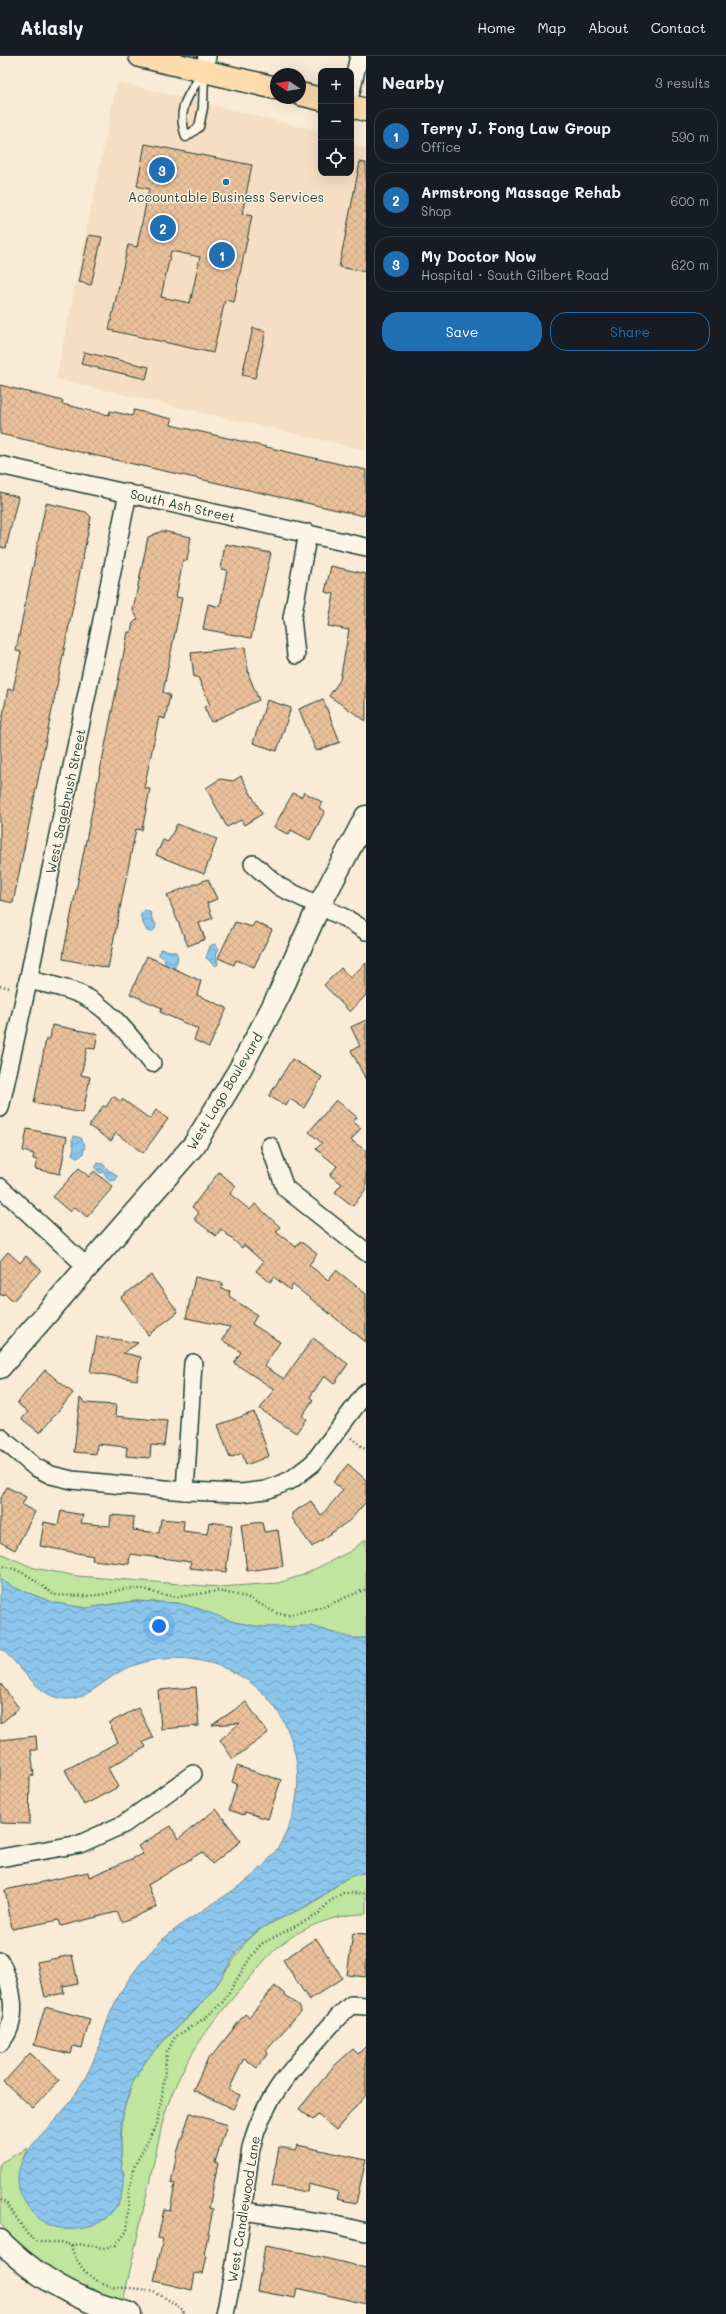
<!DOCTYPE html>
<html lang="en">
<head>
<meta charset="utf-8">
<style>
  :root { --surface:#171b24; --page:#20242c; --text:#f1f3f6; --muted:#9ea1a6; --line:#363941; --accent:#1f6fb2 }
  body { margin:0; font-family:Mali,sans-serif; background:var(--page); color:var(--text) }
  .controls { position:absolute; right:12px; top:12px; display:grid; overflow:hidden; border-radius:8px; box-shadow:0 4px 16px #0002 }
  .controls button { width:36px; height:36px; display:grid; place-items:center; padding:0; border:0; border-bottom:1px solid var(--line); background:var(--surface); color:var(--text); font:20px sans-serif }
  .compass { position:absolute; left:270px; top:12px; width:36px; height:36px; border-radius:50%; background:var(--surface); box-shadow:0 4px 16px #0002; rotate:282deg }
  .you { position:absolute; left:159px; top:1570px; width:14px; height:14px; margin:-10px; border:3px solid #fff; border-radius:50%; background:#1a73e8; box-shadow:0 0 0 6px #1a73e833 }
  .badge { display:grid; place-items:center; width:26px; height:26px; border-radius:50%; background:var(--accent); color:#fff; font-size:13px; font-weight:700 }
  .pin { position:absolute; translate:-50% -50%; border:2px solid #fff; box-shadow:0 1px 4px #0006 }
  .list { margin:0; padding:0; list-style:none }
  h2 { display:flex; justify-content:space-between; align-items:center; height:52px; margin:0; padding:0 16px; font-size:17px }
  h2 small { font-size:13px; font-weight:400; color:var(--muted) }
  .list li { display:grid; grid-template-columns:26px 1fr auto; gap:12px; align-items:center; box-sizing:border-box; height:56px; margin:0 8px 8px; padding:0 8px; border:1px solid var(--line); border-radius:16px }
  .list b { display:block; font-size:15px; white-space:nowrap }
  .list p { margin:0; font-size:13px; white-space:nowrap; color:var(--muted) }
  .list em { font-size:13px; font-style:normal; color:var(--muted) }
  .actions { display:flex; gap:8px; padding:12px 16px }
  .actions a { flex:1; padding:9px 0; border:1px solid var(--accent); border-radius:16px; text-align:center; font-size:14px; color:var(--accent) }
  .actions .main { background:var(--accent); color:#fff }
  .icon { flex:none; width:22px; height:22px; fill:none; stroke:currentColor; stroke-width:2; stroke-linecap:round; stroke-linejoin:round }
  .map { position:relative; flex:none; width:366px; height:2258px; overflow:hidden }
  header { display:flex; align-items:center; gap:24px; box-sizing:border-box; height:56px; padding:0 20px; background:var(--surface); border-bottom:1px solid var(--line) }
  header strong { font-size:19px }
  nav { display:flex; gap:22px; margin-inline-start:auto; font-size:14px }
  main { display:flex }
  aside { flex:1; background:var(--surface) }
  .map>svg:first-child { display:block }
</style>
</head>
<body>
<header>
<strong>Atlasly</strong>
<nav><a>Home</a><a>Map</a><a>About</a><a>Contact</a></nav>
</header>
<main>
<div class="map">
<svg width="366" height="2258" viewBox="0 0 366 2258">
  <defs>
    <pattern id="water-waves" width="16" height="10" patternUnits="userSpaceOnUse"><rect width="16" height="10" fill="#8dc6ec"/><path d="M0 5q4-4 8 0t8 0" fill="none" stroke="#73a2c0"/></pattern>
    <pattern id="building-cross-hatch" width="8" height="8" patternUnits="userSpaceOnUse"><rect width="8" height="8" fill="#ebc19b"/><path d="M0 0l8 8M0 8l8-8" fill="none" stroke="#c9a786"/></pattern>
  </defs>
  <rect width="100%" height="100%" fill="#f9ebd6"/>
  <filter id="ink" filterUnits="userSpaceOnUse"><feTurbulence type="fractalNoise" baseFrequency=".025" numOctaves="2"/><feDisplacementMap in="SourceGraphic" scale="8" xChannelSelector="R" yChannelSelector="G"/><feConvolveMatrix kernelMatrix="1 2 1 2 8 2 1 2 1" color-interpolation-filters="sRGB"/></filter>
  <g filter="url(#ink)">
    <polygon fill="#f5dec4" points="117,26 321,76 321,117 351,117 351,87 366,93 366,394 56,323"/>
    <g fill="#c0e59f" stroke="#70916a">
      <path d="M 366,1483 L 366,1582 C 352,1584 339,1581 326,1575 L 260,1571 L 234,1566 L 178,1547 L 136,1545 L 86,1552 L 55,1547 L 13,1531 L 0,1523 L 0,1497 L 34,1512 L 77,1520 L 219,1531 L 278,1527 L 303,1519 L 351,1495 Z"/>
      <path d="M 361,1816 L 366,1817 L 366,1858 C 338,1858 310,1868 287,1884 C 272,1894 260,1910 249,1923 C 210,1968 180,2006 163,2064 L 123,2246 C 76,2231 30,2207 0,2167 L 0,2107 L 28,2092 L 22,2104 L 63,2173 L 90,2171 L 105,2163 L 112,2155 L 124,2118 L 121,2108 L 121,2085 L 123,2056 L 132,2028 L 148,2000 L 194,1956 L 215,1931 L 248,1883 L 265,1870 L 313,1847 L 348,1821 Z"/>
    </g>
    <g fill="url(#water-waves)" stroke="#618fa2">
      <polygon points="145,854 151,857 152,863 156,868 155,873 151,876 147,875 141,863 141,858"/>
      <polygon points="214,888 219,892 216,899 218,908 216,910 206,902 210,890"/>
      <polygon points="160,893 176,896 178,902 175,911 172,913 166,911 164,902 159,899"/>
      <polygon points="74,1080 81,1082 85,1089 83,1098 78,1102 72,1098 74,1091 72,1085"/>
      <polygon points="98,1107 103,1108 109,1115 113,1116 117,1120 116,1124 110,1125 103,1116 100,1117 95,1112"/>
      <path d="M 0,1523 L 13,1531 L 55,1547 L 86,1552 L 136,1545 L 178,1547 L 197,1552 L 234,1566 L 260,1571 L 311,1570 L 351,1582 L 366,1582 L 366,1817 C 344,1818 327,1838 308,1849 C 289,1860 267,1866 250,1881 C 235,1894 227,1914 216,1930 C 187,1969 144,1991 128,2039 C 122,2056 120,2073 121,2091 C 121,2111 128,2130 117,2149 C 106,2167 87,2175 66,2173 C 51,2172 38,2164 29,2152 C 1,2115 32,2089 56,2063 C 68,2050 78,2035 86,2020 C 97,2000 102,1979 110,1958 C 120,1933 137,1910 156,1890 C 195,1850 260,1832 285,1779 C 306,1736 301,1684 271,1646 C 236,1603 170,1590 121,1615 C 99,1627 82,1650 55,1641 C 35,1635 18,1606 0,1592 Z"/>
    </g>
    <g fill="url(#building-cross-hatch)" stroke="#1f3d34" fill-rule="evenodd">
      <path d="M 145,88 L 252,109 L 242,158 L 252,160 L 234,246 L 225,244 L 213,297 L 109,274 L 128,189 L 137,191 L 149,133 L 137,130 ZM 171,195 L 200,201 L 190,247 L 161,241 Z"/>
      <polygon points="360,106 366,107 366,216 339,211"/>
      <polygon points="89,179 102,181 91,229 79,226"/>
      <polygon points="253,272 266,275 255,322 242,319"/>
      <polygon points="84,296 149,311 146,323 81,308"/>
      <polygon points="0,329 63,345 62,348 109,359 110,355 132,360 134,354 172,363 171,369 366,414 366,451 364,460 0,378"/>
      <polygon points="0,436 18,441 6,492 0,491"/>
      <polygon points="46,447 86,456 91,461 13,847 0,844 0,675 8,633 13,634 21,596 16,595 22,564"/>
      <polygon points="162,475 191,481 187,505 183,504 176,541 182,542 163,636 170,639 165,663 159,661 144,732 150,733 142,774 136,773 108,912 63,903 64,894 128,576 131,576 133,567 138,563 133,554 148,481"/>
      <polygon points="225,488 271,497 251,582 203,573 208,548 220,551 227,514 221,513"/>
      <polygon points="331,510 366,518 366,665 329,640 340,624 349,574 328,570 334,538 325,536"/>
      <polygon points="245,591 249,620 259,644 211,666 204,651 210,649 198,621 194,621 191,597"/>
      <polygon points="323,643 340,686 316,695 299,653"/>
      <polygon points="267,644 291,652 277,695 253,687"/>
      <polygon points="241,720 262,758 244,769 241,764 227,771 206,732 220,723 233,725"/>
      <polygon points="304,736 322,746 319,752 325,755 310,784 291,774 289,779 274,771 293,737 301,741"/>
      <polygon points="177,768 217,783 204,818 156,799 163,784 168,786"/>
      <polygon points="208,823 217,843 207,847 213,862 199,867 205,883 188,890 167,839"/>
      <polygon points="235,866 252,871 255,866 272,874 254,911 236,904 234,909 218,902"/>
      <polygon points="147,900 201,925 197,939 227,952 209,991 194,984 198,973 160,956 162,952 130,938"/>
      <polygon points="366,907 366,939 350,956 324,929 341,912 350,922"/>
      <polygon points="366,964 366,1024 351,994 360,990 351,971"/>
      <polygon points="52,969 98,978 95,993 87,992 81,1019 90,1021 83,1057 34,1047 46,983 50,983"/>
      <polygon points="292,1003 322,1021 304,1052 290,1043 286,1050 269,1040"/>
      <polygon points="113,1040 121,1046 122,1043 150,1063 156,1054 168,1063 143,1097 116,1077 111,1085 89,1070 103,1050 106,1051"/>
      <polygon points="336,1044 357,1061 353,1066 361,1072 351,1084 366,1095 366,1133 353,1150 335,1136 342,1128 330,1119 337,1110 316,1093 322,1087 309,1076"/>
      <polygon points="27,1073 67,1081 60,1118 35,1113 37,1104 33,1103 34,1098 23,1095"/>
      <polygon points="79,1112 89,1121 94,1115 113,1131 87,1161 75,1151 70,1156 53,1141"/>
      <polygon points="219,1116 236,1130 230,1138 250,1154 255,1148 280,1171 276,1176 296,1191 300,1185 317,1198 309,1209 328,1224 336,1214 366,1238 366,1286 293,1229 290,1234 274,1221 270,1226 256,1215 263,1206 244,1189 242,1192 221,1173 216,1180 194,1163 199,1157 192,1151"/>
      <polygon points="8,1196 20,1207 26,1200 41,1214 13,1245 6,1238 0,1239 0,1205"/>
      <polygon points="151,1219 178,1256 148,1279 121,1241"/>
      <polygon points="195,1221 223,1227 221,1233 230,1235 229,1240 257,1259 252,1268 280,1286 264,1310 284,1323 313,1282 348,1308 334,1328 324,1320 310,1341 313,1344 302,1360 306,1363 296,1377 260,1353 274,1333 234,1307 241,1296 222,1284 230,1271 186,1262"/>
      <polygon points="97,1280 138,1287 123,1297 141,1301 137,1324 90,1316"/>
      <polygon points="45,1314 73,1337 40,1377 22,1363 28,1356 17,1347"/>
      <polygon points="80,1342 85,1347 116,1349 115,1360 167,1365 164,1390 151,1389 150,1402 126,1400 127,1391 97,1388 96,1398 74,1396"/>
      <polygon points="254,1356 269,1400 246,1409 242,1397 230,1402 218,1369"/>
      <polygon points="348,1408 366,1424 366,1446 350,1464 312,1491 292,1462 292,1457 311,1445 321,1460 343,1434 333,1426"/>
      <polygon points="7,1431 26,1441 22,1449 35,1456 15,1494 0,1486 0,1444"/>
      <polygon points="61,1455 83,1459 81,1467 110,1470 111,1459 134,1461 133,1474 159,1477 161,1463 184,1465 183,1475 207,1478 209,1466 232,1469 226,1516 190,1512 191,1506 130,1498 129,1508 92,1504 93,1500 40,1490 44,1466 58,1469"/>
      <polygon points="262,1466 264,1476 278,1474 283,1510 247,1515 241,1469"/>
      <polygon points="0,1627 19,1652 0,1668"/>
      <polygon points="196,1631 199,1670 161,1673 158,1634"/>
      <polygon points="246,1646 268,1677 233,1703 220,1684 240,1667 212,1669"/>
      <polygon points="138,1652 153,1682 143,1686 146,1691 108,1712 118,1731 84,1749 65,1714 118,1686 109,1667"/>
      <polygon points="36,1680 37,1694 31,1694 34,1719 30,1720 29,1768 0,1767 0,1684"/>
      <polygon points="237,1710 281,1724 268,1763 245,1756 244,1759 229,1754 237,1728 232,1726"/>
      <polygon points="216,1753 241,1785 212,1808 202,1796 148,1829 157,1851 122,1866 117,1856 61,1870 59,1864 12,1873 5,1834 88,1816 89,1821 143,1798 138,1790 171,1770 178,1783"/>
      <polygon points="353,1877 366,1878 366,1921 347,1919"/>
      <polygon points="316,1882 342,1922 309,1944 283,1904"/>
      <polygon points="72,1899 78,1927 63,1930 64,1937 45,1941 37,1906"/>
      <polygon points="275,1930 300,1951 300,1956 266,1995 268,1997 257,2012 244,2002 229,2034 240,2039 233,2053 193,2034 209,2000 211,2001 245,1958 249,1961"/>
      <polygon points="45,1951 90,1963 82,1992 73,1990 71,1998 34,1989"/>
      <polygon points="366,1990 366,2039 336,2074 318,2059 313,2064 299,2053 333,2011 353,1993 358,1998"/>
      <polygon points="30,1997 59,2024 33,2052 4,2026"/>
      <polygon points="190,2057 227,2069 215,2106 218,2107 209,2152 213,2153 204,2199 207,2200 203,2218 195,2217 192,2234 154,2225 163,2183 158,2182 164,2153 170,2154 175,2128 171,2127 177,2097"/>
      <polygon points="297,2089 366,2104 356,2147 337,2143 339,2136 308,2128 307,2136 272,2130 279,2091 295,2094"/>
      <polygon points="265,2190 304,2197 366,2212 366,2248 297,2232 295,2242 257,2235"/>
    </g>
    <g fill="none" stroke-linecap="round" stroke-linejoin="round">
      <g stroke="#1f3d34" stroke-width="11">
        <path id="lane" d="M 204,15 L 203,52 L 199,71 L 186,81 C 176,51 188,40 204,15 Z"/>
      </g>
      <g stroke="#1f3d34" stroke-width="20">
        <g id="street">
          <polyline points="204,15 207,0"/>
          <polyline points="351,36 359,0"/>
          <polyline points="0,409 366,491"/>
          <polyline points="296,599 292,562 308,477"/>
          <polyline points="253,808 280,831 347,863 366,875"/>
          <path d="M 28,924 C 46,928 65,931 82,939 C 111,953 132,983 152,1007"/>
          <polyline points="0,1052 26,935 128,437"/>
          <polyline points="270,1090 285,1132 366,1196"/>
          <polyline points="0,1131 88,1212"/>
          <polyline points="0,1381 35,1411 51,1419 72,1424 185,1435 241,1437 266,1434 291,1424 313,1407 366,1336"/>
          <polyline points="185,1435 193,1307"/>
          <polyline points="0,1802 80,1788 124,1768 193,1718"/>
          <path d="M 0,1905 C 12,1930 21,1964 0,1987"/>
          <polyline points="243,2155 332,2168 366,2176"/>
          <path d="M 225,2258 L 235,2208 L 251,2092 C 264,2037 302,2002 338,1961 L 351,1949 L 366,1950"/>
        </g>
      </g>
      <g stroke="#1f3d34" stroke-width="25">
        <g id="secondary">
          <polyline points="0,1311 194,1089 240,1013 278,941 319,850 366,761"/>
          <path d="M 0,2185 C 37,2222 79,2246 130,2258"/>
        </g>
      </g>
      <g stroke="#1f3d34" stroke-width="25">
        <g id="primary">
          <polyline points="140,0 276,32"/>
          <polyline points="300,38 321,43"/>
          <polyline points="351,50 366,54"/>
        </g>
      </g>
      <g stroke="#1f3d34" stroke-width="2.5" stroke-dasharray="1 3" stroke-linecap="butt">
        <polyline points="0,930 10,932"/>
        <polyline points="351,1382 366,1394"/>
        <polyline points="0,1509 17,1514 32,1522 54,1539 87,1540 106,1538 122,1533 145,1533 158,1538 178,1541 217,1535 247,1541 276,1557 289,1559 323,1551 366,1533"/>
        <polyline points="0,2144 7,2148 28,2179 38,2186 60,2186 71,2189 85,2188 103,2192 116,2189 127,2175 129,2135 134,2111 157,2067 162,2040 167,1996 175,1981 205,1962 223,1946 250,1902 261,1888 319,1858 329,1846 343,1837 366,1837"/>
        <path d="M 71,2189 C 75,2207 91,2226 109,2230 C 121,2233 134,2231 146,2234 C 160,2237 172,2246 184,2255 L 183,2258"/>
      </g>
      <use href="#lane" stroke="#fcf5e5" stroke-width="8"/>
      <use href="#street" stroke="#fcf5e5" stroke-width="17"/>
      <use href="#secondary" stroke="#fcf5e5" stroke-width="22"/>
      <use href="#primary" stroke="#fcdcac" stroke-width="22"/>
    </g>
  </g>
  <circle fill="#1f6fb2" stroke="#fcf5e5" stroke-width="1.5" cx="226" cy="126" r="4"/>
  <g text-anchor="middle" dominant-baseline="central" stroke-width="3" stroke-linejoin="round" paint-order="stroke">
    <g font-size="13" fill="#1f3d34" stroke="#fcf5e5">
      <text x="226" y="140">Accountable Business Services</text>
    </g>
    <g font-size="13" fill="#1f3d34" stroke="#fcf5e5">
      <text transform="translate(183 449) rotate(13)">South Ash Street</text>
      <text transform="translate(65 745) rotate(-78)">West Sagebrush Street</text>
      <text transform="translate(224 1035) rotate(-59)">West Lago Boulevard</text>
      <text transform="translate(243 2153) rotate(-81)">West Candlewood Lane</text>
    </g>
  </g>
</svg>
<div class="controls">
<button>+</button>
<button>−</button>
<button><svg class="icon" aria-label="locate" viewBox="0 0 24 24"><circle cx="12" cy="12" r="6"/><path d="M12 2v4M12 18v4M2 12h4M18 12h4"/></svg></button>
</div>
<svg class="compass" viewBox="-18 -18 36 36"><path d="M0-13l5 13h-10z" fill="#e53935"/><path d="M0 13l5-13h-10z" fill="#9ea1a6"/></svg>
<div class="you"></div>
<div class="pin badge" style="left:222px;top:199px">1</div>
<div class="pin badge" style="left:163px;top:172px">2</div>
<div class="pin badge" style="left:162px;top:114px">3</div>
</div>
<aside>
<h2>Nearby<small>3 results</small></h2>
<ul class="list">
<li><span class="badge">1</span><div><b>Terry J. Fong Law Group</b><p>Office</p></div><em>590 m</em></li>
<li><span class="badge">2</span><div><b>Armstrong Massage Rehab</b><p>Shop</p></div><em>600 m</em></li>
<li><span class="badge">3</span><div><b>My Doctor Now</b><p>Hospital · South Gilbert Road</p></div><em>620 m</em></li>
</ul>
<div class="actions"><a class="main">Save</a><a>Share</a></div>
</aside>
</main>
</body>
</html>
